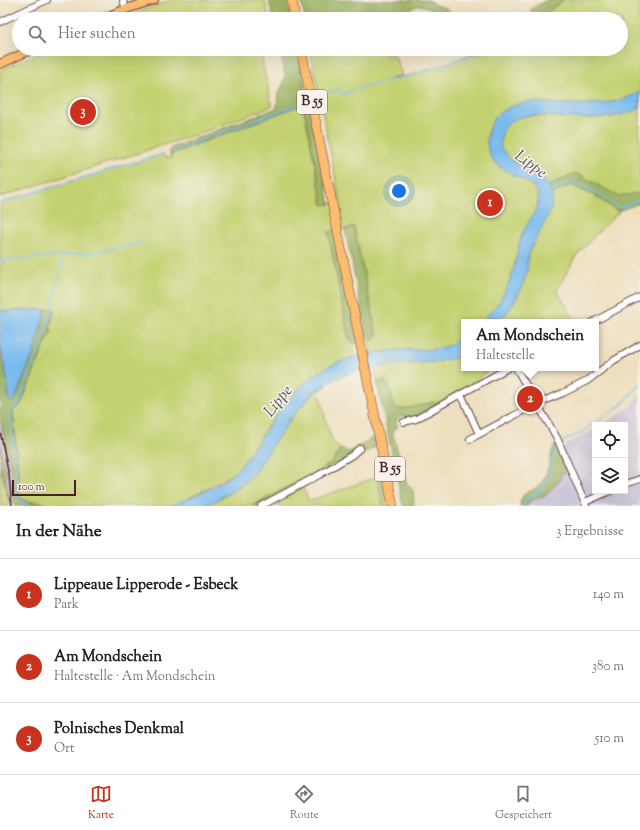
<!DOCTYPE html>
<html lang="de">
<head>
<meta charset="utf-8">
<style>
  :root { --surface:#fff; --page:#f2f2f2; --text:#202124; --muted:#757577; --line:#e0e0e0; --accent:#c8321e }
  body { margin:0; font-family:"Sorts Mill Goudy",serif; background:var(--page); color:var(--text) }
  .controls { position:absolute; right:12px; bottom:12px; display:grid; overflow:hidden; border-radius:0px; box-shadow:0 4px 16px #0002 }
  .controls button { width:36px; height:36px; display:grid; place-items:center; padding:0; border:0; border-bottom:1px solid var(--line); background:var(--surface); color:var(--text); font:20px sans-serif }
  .scale { position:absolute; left:12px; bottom:10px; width:64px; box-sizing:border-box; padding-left:4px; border:2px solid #4a1f2b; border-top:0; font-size:11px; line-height:14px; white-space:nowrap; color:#4a1f2b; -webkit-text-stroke:3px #f7f3e8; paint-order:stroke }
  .you { position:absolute; left:399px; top:191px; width:14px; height:14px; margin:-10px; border:3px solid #fff; border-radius:50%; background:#1a73e8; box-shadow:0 0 0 6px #1a73e833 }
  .badge { display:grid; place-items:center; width:26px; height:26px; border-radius:50%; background:var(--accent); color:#fff; font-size:13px; font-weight:700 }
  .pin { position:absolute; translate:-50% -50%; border:2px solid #fff; box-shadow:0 1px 4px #0006 }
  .popup { position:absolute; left:461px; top:319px; width:138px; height:52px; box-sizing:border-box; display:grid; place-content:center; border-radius:0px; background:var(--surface); filter:drop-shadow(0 1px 3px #0005); font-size:13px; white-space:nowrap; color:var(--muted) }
  .popup b { font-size:15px; color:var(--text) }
  .popup::after { content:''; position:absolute; left:50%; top:100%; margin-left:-8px; border:8px solid transparent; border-top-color:var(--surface) }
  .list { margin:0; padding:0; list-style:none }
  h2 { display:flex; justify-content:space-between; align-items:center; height:52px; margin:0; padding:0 16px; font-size:17px }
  h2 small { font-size:13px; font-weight:400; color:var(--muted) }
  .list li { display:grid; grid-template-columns:26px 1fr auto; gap:12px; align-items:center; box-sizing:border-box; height:72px; padding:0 16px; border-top:1px solid var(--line) }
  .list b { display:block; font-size:15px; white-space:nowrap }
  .list p { margin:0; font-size:13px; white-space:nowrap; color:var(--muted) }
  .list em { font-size:13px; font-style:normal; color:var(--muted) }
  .icon { flex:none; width:22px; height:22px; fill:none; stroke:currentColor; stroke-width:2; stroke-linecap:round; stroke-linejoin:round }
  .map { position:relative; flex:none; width:640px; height:506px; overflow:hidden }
  .search { position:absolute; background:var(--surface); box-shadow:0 4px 16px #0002; left:12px; right:12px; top:12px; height:44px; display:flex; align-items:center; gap:10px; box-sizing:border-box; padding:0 14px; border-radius:22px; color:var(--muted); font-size:15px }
  .sheet { height:268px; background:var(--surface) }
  nav { display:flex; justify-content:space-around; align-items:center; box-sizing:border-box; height:56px; border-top:1px solid var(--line); background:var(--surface); font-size:11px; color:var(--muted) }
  nav a { display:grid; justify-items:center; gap:2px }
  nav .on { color:var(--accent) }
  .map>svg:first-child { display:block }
</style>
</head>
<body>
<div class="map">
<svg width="640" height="506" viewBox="0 0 640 506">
  <rect width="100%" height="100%" fill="#f7f3e8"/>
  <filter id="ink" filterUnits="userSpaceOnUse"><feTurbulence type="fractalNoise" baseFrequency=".025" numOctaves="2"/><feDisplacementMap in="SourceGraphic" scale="8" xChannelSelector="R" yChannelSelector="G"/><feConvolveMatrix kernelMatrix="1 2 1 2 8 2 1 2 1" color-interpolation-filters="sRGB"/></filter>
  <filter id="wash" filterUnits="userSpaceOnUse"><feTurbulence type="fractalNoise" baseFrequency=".012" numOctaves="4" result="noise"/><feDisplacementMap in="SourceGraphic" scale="16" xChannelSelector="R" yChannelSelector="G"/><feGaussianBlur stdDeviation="0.9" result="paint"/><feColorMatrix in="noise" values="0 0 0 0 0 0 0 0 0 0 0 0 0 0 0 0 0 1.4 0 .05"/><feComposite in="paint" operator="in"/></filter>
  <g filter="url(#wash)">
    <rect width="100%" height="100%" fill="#eddfbe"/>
    <g fill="#c8c0d8">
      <polygon points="640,395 640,506 528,506 527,502 545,495 550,491 554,483 561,480 559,475 566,472 560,455 567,444 595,429 595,491 625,491 625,425 602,425 630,407"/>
      <polygon points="0,419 12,475 14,503 10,503 0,440"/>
    </g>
    <g fill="#c4d172" stroke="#87784e">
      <polygon points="171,0 265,0 269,19 119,19"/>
      <path d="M 556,0 L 640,0 L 640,200 L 621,207 L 617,214 L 603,227 L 576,256 L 559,286 L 557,291 L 576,322 L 464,322 L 464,368 L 493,368 L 484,373 L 478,380 L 429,409 L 412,407 L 394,411 L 380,381 L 377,381 L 369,341 L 373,339 L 354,227 L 329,232 L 349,339 L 354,343 L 356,358 L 336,364 L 303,385 L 267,427 L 245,461 L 236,471 L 224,479 L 185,500 L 170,506 L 44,506 L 44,504 C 36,501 27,503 20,498 L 13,410 L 20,406 L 48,337 L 52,332 L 50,328 L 54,310 L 0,311 L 0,264 L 2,263 L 2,261 L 0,261 L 0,203 L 28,194 L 163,154 L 167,158 L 171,158 L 173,153 L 303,104 L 323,205 L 340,201 L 310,49 L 384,49 L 387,56 L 394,54 L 402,75 L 391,79 C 420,74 447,63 474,53 C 481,51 488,52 495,49 L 621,49 L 621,19 L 530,19 Z"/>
      <polygon points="49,49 271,49 261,55 272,106 198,134 0,197 0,70"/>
      <path d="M 324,385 L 327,386 L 317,393 L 321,397 L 326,422 L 332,440 L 340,449 L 332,463 L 252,506 L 202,506 C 217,500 233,493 245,482 C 254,474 260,463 267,453 C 284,428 300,403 324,385 Z"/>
      <polygon points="0,457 1,469 10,506 0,506"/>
      <polygon points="377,477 383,506 269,506 303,488 309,501"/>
    </g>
    <g fill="#9bb364" stroke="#726948">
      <polygon points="269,0 288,0 291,19 273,19"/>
      <polygon points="301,0 429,0 435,5 446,8 451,14 451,18 442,12 420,5 384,19 305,19"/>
      <polygon points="546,0 564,0 538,19 526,19 532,14 530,10"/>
      <polygon points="279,49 297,49 330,204 323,205 303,104 173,153 171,158 169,151 171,148 277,108 278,94 283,85 285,74"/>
      <polygon points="576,173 618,196 640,193 640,203 617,211 595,196 571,185 552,194 548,186"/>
      <polygon points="354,227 377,335 374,340 368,341 345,229"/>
      <polygon points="336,231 358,343 354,343 349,339 328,232"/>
      <path d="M 46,309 L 54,309 L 50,328 L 52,332 L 48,337 L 20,406 L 13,410 L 20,498 L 30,502 L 41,502 L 44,504 L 44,506 L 15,506 L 12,475 L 0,419 L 0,343 L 7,379 L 9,399 L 11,401 L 14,401 C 27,371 38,341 46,309 Z"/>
      <path d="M 383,381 C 396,386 388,401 397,409 L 409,408 L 434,402 L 436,403 L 436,405 C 429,409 422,414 415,416 C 408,419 405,413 397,419 L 396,423 L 398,427 L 392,431 L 407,484 L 413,490 L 414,506 L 403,506 L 377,382 Z"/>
      <polygon points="375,436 377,446 269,506 252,506 332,463 340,449 350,452"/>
      <polygon points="0,440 10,503 1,469"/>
      <path d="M 556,445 L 566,472 L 560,475 L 561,480 C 552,485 555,486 549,492 C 544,497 534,499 527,502 L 528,506 L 520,506 C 521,489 532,495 542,482 C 550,472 549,458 554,446 Z"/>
      <polygon points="383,475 391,506 383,506 377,477"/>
    </g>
    <g fill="#7abbef" stroke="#626d8d">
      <path d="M 640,91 L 640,108 C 627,114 614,117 599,118 C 586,119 572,118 559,117 C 540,116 511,110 502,133 C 501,137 500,143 501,148 C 502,150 506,153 507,155 C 525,176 561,173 550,212 L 531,248 L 528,257 L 527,272 L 519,293 L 512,306 L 499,322 L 481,322 C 488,315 496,307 501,299 C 506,290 510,281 513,271 C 517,257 518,243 524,230 C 530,220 540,208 538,196 C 536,179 501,175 491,157 C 487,149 486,141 488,133 C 492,112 512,104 531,102 C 563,103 614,110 640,91 Z"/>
      <polygon points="46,309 34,352 14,401 11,401 9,399 7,379 0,343 0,311"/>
      <path d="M 464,337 L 464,353 L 454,358 L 436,362 L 398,364 L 356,371 L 337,378 L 324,385 L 313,393 L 290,419 L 254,473 L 245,482 L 217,500 L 202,506 L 170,506 C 191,497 221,486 237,470 C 249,457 257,442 267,428 C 281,408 298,386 319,372 C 341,357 373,352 400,350 C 427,348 439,354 464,337 Z"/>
    </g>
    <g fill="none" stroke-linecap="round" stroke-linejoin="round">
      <g stroke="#7abbef" stroke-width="1.5">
        <polyline points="531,19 533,17"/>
        <polyline points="484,52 491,49"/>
        <polyline points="324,94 338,89 343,94 364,87 415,74 476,54"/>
        <polyline points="172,151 305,102"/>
        <polyline points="550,192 571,182 596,192 619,208 640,200"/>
        <polyline points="0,203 28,194 163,154"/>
        <polyline points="0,261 90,253 143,242"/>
        <polyline points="61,268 61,256"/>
        <polyline points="562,444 565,440 581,433 607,414 620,406 640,384"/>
        <polyline points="30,506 19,499 10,412 12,410 18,405 43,342 52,309 59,275"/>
        <path d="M 525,506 C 524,496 533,497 539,491 C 541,489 543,486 545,484 C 552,474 550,459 558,448"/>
      </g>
    </g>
  </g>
  <g filter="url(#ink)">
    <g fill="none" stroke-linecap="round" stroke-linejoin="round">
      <g stroke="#623c41" stroke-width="8">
        <g id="minor">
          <polyline points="123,0 126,9"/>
          <polyline points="0,22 47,0"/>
          <polyline points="593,322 640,297"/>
          <polyline points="516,368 557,438 586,506"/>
          <polyline points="461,394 479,434"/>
          <polyline points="404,422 416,419 508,368"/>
          <polyline points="470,439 536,404 563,393 587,381 613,361 640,345"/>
          <polyline points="625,484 640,479"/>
          <polyline points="585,502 610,491"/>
          <polyline points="261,506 319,475 352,455 360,448"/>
        </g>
      </g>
      <g stroke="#623c41" stroke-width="10">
        <g id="major">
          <polyline points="101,19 126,9 154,0"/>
          <polyline points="0,64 33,49"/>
        </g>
      </g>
      <g stroke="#623c41" stroke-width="10">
        <g id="highway">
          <polyline points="292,0 295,19"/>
          <polyline points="301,49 393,506"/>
        </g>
      </g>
      <use href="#minor" stroke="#fff" stroke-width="6"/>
      <use href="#major" stroke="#fcbd6f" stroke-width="8"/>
      <use href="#highway" stroke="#fcbd6f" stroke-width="9"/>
      <polyline stroke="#4a1f2b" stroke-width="1.5" points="0,431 9,476 12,506"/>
    </g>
  </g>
  <g text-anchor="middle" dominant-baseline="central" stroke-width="3" stroke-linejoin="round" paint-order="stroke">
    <g fill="#f7f3e8" stroke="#7e5f64" stroke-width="1">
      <rect x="297" y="90" width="30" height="24" rx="3"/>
      <rect x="375" y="457" width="30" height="24" rx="3"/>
    </g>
    <g font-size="14" font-weight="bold" fill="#4a1f2b">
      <text x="312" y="102">B 55</text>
      <text x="390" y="469">B 55</text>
    </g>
    <g font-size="16" font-style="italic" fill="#584e66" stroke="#f7f3e8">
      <text transform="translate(530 165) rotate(36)">Lippe</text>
      <text transform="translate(279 402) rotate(-51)">Lippe</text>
    </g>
  </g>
</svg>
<div class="controls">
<button><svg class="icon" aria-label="locate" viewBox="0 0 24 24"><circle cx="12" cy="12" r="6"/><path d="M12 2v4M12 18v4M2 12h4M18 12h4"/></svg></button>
<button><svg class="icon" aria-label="layers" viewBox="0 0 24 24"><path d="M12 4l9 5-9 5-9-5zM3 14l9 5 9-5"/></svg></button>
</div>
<div class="scale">100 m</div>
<div class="you"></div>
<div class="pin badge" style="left:490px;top:203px">1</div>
<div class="pin badge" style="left:530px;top:399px">2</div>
<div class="popup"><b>Am Mondschein</b>Haltestelle</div>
<div class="pin badge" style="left:83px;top:112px">3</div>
<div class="search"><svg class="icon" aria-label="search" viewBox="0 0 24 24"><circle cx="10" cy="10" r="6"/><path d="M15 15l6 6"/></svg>Hier suchen</div>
</div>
<section class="sheet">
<h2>In der Nähe<small>3 Ergebnisse</small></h2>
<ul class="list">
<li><span class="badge">1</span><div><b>Lippeaue Lipperode - Esbeck</b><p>Park</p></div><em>140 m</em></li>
<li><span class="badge">2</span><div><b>Am Mondschein</b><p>Haltestelle · Am Mondschein</p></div><em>380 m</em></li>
<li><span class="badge">3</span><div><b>Polnisches Denkmal</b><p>Ort</p></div><em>510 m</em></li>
</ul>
</section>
<nav>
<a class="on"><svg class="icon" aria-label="map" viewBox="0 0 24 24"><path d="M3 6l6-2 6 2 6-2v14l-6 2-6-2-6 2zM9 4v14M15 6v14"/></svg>Karte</a>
<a><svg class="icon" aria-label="directions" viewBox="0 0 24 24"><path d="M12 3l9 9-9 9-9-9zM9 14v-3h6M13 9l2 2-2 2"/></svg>Route</a>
<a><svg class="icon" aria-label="saved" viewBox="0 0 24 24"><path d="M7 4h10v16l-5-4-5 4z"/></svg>Gespeichert</a>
</nav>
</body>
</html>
